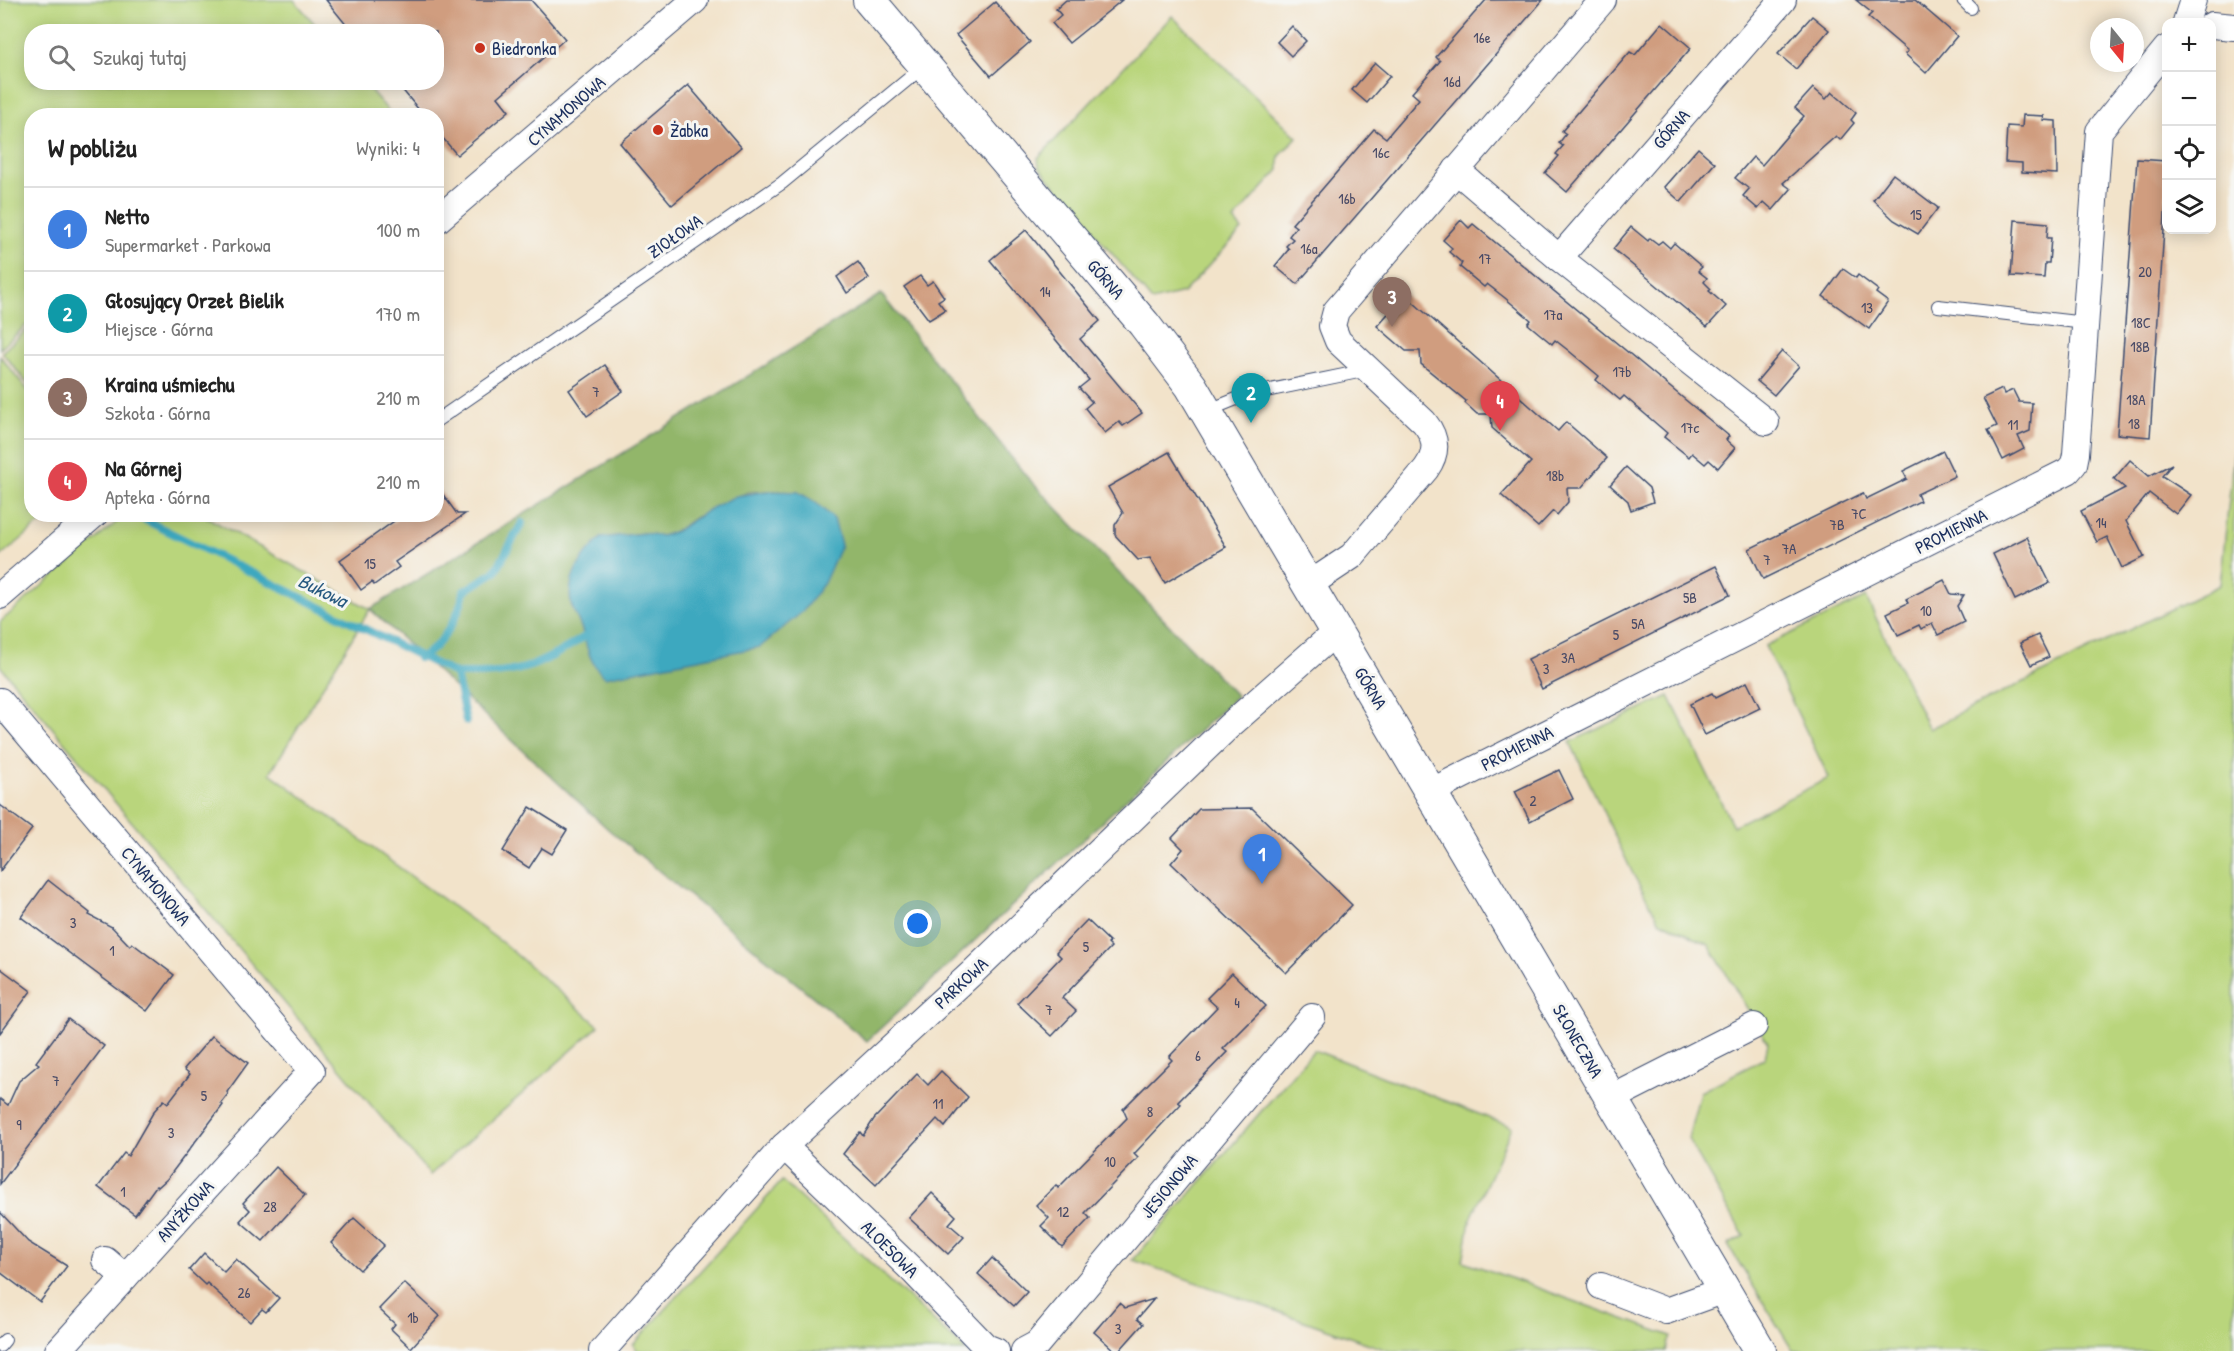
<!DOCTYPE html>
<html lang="pl">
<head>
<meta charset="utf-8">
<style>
  :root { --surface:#fff; --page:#f6f6f6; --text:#222; --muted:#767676; --line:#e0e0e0; --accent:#c8321e }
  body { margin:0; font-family:"Patrick Hand",sans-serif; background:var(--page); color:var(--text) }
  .controls { position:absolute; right:18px; top:18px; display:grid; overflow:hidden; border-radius:12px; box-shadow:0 3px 15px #0003 }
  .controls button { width:54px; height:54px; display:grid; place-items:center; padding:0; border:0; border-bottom:2px solid var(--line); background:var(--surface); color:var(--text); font:30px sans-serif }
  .compass { position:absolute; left:2090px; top:18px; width:54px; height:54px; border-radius:50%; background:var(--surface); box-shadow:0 3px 15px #0003; rotate:162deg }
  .you { position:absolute; left:918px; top:924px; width:21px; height:21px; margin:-15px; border:4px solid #fff; border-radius:50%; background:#1a73e8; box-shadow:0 0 0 9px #1a73e833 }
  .badge { display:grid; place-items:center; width:39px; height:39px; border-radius:50%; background:var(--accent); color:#fff; font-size:20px; font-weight:700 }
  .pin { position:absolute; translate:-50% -50px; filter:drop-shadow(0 2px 3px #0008) }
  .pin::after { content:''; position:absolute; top:32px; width:21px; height:18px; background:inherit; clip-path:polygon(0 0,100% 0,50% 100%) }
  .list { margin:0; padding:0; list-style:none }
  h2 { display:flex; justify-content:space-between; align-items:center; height:78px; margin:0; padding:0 24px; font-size:26px }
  h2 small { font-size:20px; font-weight:400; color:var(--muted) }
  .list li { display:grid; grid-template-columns:39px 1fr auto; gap:18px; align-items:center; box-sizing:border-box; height:84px; padding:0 24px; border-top:2px solid var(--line) }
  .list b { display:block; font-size:22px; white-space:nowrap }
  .list p { margin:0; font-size:20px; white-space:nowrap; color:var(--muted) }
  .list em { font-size:20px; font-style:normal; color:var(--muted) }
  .icon { flex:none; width:33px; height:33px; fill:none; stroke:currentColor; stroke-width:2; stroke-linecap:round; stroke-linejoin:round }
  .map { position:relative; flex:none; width:2234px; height:1351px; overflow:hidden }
  .search { position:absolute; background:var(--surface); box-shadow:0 3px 15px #0003; left:24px; top:24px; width:420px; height:66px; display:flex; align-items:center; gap:15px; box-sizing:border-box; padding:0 21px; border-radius:24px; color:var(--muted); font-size:22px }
  .panel { position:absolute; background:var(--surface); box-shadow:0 3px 15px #0003; left:24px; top:108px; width:420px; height:414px; border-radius:24px }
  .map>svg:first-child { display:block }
</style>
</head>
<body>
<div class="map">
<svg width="2234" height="1351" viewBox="0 0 2234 1351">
  <rect width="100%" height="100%" fill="#f6f6f2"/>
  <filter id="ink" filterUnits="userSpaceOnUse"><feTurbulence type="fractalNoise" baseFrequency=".0167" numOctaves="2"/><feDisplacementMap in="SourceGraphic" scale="12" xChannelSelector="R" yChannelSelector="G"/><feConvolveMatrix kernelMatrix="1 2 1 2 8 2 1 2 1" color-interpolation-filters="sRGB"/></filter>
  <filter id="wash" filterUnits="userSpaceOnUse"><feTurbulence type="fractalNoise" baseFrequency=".008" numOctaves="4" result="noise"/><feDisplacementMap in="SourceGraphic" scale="24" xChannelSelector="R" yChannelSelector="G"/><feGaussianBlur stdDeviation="1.35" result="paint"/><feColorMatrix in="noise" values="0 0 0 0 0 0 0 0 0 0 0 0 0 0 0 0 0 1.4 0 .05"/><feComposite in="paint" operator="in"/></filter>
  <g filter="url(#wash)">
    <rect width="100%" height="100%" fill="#f2e3ca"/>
    <g fill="#b9d57b" stroke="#6a826c" stroke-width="1.5">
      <polygon points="0,0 294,0 321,31 32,32 32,82 364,83 392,115 32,116 31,321 0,349"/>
      <polygon points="1172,16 1297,137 1279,157 1279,170 1234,220 1242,230 1183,293 1152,301 1039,167 1038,158"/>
      <polygon points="31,326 31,388 2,352"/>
      <polygon points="0,356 31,394 32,514 50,515 0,557"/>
      <polygon points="2234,452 2234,1351 1793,1351 1728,1245 1744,1236 1688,1139 1700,1092 1765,1058 1768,1043 1709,945 1659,920 1633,874 1570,742 1669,696 1733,826 1829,778 1765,646 1866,597 1929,729 2220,585"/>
      <polygon points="126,514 203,515 370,609 270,773 504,944 599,1026 430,1175 0,666 0,622"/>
      <polygon points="1314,1050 1512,1127 1470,1221 1463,1261 1671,1336 1666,1351 1389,1351 1133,1260"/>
      <polygon points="782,1181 966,1351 638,1351 633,1345"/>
    </g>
    <path fill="#92b66b" stroke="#567264" stroke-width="1.5" fill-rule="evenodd" d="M 881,294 L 1027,477 L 1237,696 L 867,1041 L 609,830 L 370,609 ZM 768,491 L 798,492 L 815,502 L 579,618 L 571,604 L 601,538 L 644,533 L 662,536 L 676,531 L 694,518 L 748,492 Z"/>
    <path fill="#3ea8bf" stroke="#2c6c8e" stroke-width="1.5" d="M 768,491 L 798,492 L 815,502 L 834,519 L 841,545 L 824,583 L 802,612 L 760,647 L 605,677 C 590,664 588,651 583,633 C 580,622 573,612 571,603 C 566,576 584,555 601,538 L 644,533 L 662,536 L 676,531 L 711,508 L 736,496 Z"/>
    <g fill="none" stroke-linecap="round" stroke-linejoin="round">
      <g stroke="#3ea8bf" stroke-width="8">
        <polyline points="133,514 456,674 466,721"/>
        <path d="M 419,658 C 442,648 460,614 464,591 L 495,572 L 522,523"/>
        <path d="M 456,674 C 516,675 533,670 584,637"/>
      </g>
    </g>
    <g id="blocks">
      <g fill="#d09d7f">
        <polygon points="326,0 531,0 565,39 498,97 509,111 457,155 436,130 436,116 424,116 396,82 436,82 436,32 352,32"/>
        <polygon points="1066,0 1122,0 1069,43 1052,23 1061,15 1056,9"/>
        <polygon points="1486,0 1543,0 1297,284 1275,266 1289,249 1286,246 1293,239 1289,236 1296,227 1292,224 1374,129 1386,138 1419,99 1412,93 1440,61 1436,57"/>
        <polygon points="1856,0 1915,0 1957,36 1926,73 1905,54 1908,51 1868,17 1872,13"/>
        <polygon points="995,2 1030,42 991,76 956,35"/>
        <polygon points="1812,16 1829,30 1796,69 1778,54"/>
        <polygon points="1662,23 1691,48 1567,192 1545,173 1559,156 1556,154 1563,146 1559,143 1566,134 1562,131 1630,52 1635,55"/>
        <polygon points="1292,26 1306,41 1291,56 1277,42"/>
        <polygon points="1375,63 1390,76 1367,103 1352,90"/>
        <polygon points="688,85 741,147 672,205 620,143"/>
        <polygon points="1813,88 1826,99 1832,92 1856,113 1851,120 1854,123 1840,140 1836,136 1783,183 1791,189 1773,210 1764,202 1758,209 1743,196 1749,189 1735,178 1753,157 1762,165 1804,116 1795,108"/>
        <polygon points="2023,115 2044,116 2043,120 2056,121 2057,174 2022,172 2022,163 2005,162 2007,126 2022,127"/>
        <polygon points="1698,148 1715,163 1681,202 1664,187"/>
        <polygon points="2137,159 2166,161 2166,200 2150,437 2117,434"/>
        <polygon points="1893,174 1938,208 1918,234 1894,220 1873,200"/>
        <polygon points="1461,220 1469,228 1473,224 1729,436 1726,440 1735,448 1718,468 1709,460 1705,464 1692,453 1689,457 1664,437 1667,433 1624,396 1620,400 1596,380 1599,376 1569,351 1555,340 1552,344 1528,324 1531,320 1505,298 1487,284 1484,287 1460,267 1462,263 1449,252 1452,248 1443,240"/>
        <polygon points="2015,220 2048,223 2047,238 2051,238 2049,263 2045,263 2044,278 2011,276"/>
        <polygon points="1631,227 1648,241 1650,238 1658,244 1662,241 1670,248 1674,243 1702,267 1698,271 1707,278 1704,282 1711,289 1709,291 1726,306 1707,327 1613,249"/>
        <polygon points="1026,230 1100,321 1080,339 1142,413 1123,426 1119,422 1105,433 1085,408 1092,402 1079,388 1089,380 990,260"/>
        <polygon points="858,262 869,278 847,293 837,277"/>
        <polygon points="1843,269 1856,278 1858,275 1878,290 1876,293 1888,302 1869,329 1823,296"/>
        <polygon points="920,276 927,285 933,281 944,297 938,301 945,310 929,320 904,287"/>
        <polygon points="1405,295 1558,431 1566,422 1607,458 1581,488 1567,488 1568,502 1557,515 1553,511 1538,527 1501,495 1531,462 1492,428 1491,414 1477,414 1465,403 1466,401 1421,364 1420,351 1406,351 1377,326"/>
        <polygon points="1782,351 1799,366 1774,395 1757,381"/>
        <polygon points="605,365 623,391 587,416 569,390"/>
        <polygon points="2002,389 2004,394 2013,390 2019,402 2032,403 2030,431 2018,436 2024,449 2003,460 1988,430 1997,426 1983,398"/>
        <polygon points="1943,451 1955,476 1917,494 1920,501 1763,579 1749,549 1863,493 1866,499 1907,479 1903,471"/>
        <polygon points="1169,452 1226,547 1165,583 1150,558 1138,560 1115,535 1115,525 1123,513 1108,487"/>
        <polygon points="2130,460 2149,476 2172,464 2162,476 2191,495 2176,514 2149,493 2126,521 2144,557 2122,568 2107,537 2097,542 2081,511 2125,488 2114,479"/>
        <polygon points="1626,467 1649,488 1653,502 1631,510 1628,501 1610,485"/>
        <polygon points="436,485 457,514 465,514 395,562 399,567 374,585 372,582 361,590 340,560 404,514 436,514"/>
        <polygon points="2027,537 2050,583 2015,600 1993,554"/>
        <polygon points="1716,566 1730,595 1542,689 1528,659"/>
        <polygon points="1944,580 1951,594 1964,595 1957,606 1964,622 1938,635 1932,623 1921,629 1919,625 1898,635 1887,613 1908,603 1906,599"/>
        <polygon points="2038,635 2049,657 2031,665 2020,643"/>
        <polygon points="1747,682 1760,708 1705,735 1690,704 1712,693 1715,698"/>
        <polygon points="1559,770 1573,799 1530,821 1515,791"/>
        <polygon points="0,805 32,829 0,871"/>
        <polygon points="530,807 567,830 552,854 542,848 529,868 503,851"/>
        <polygon points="1252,808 1352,905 1286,973 1171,863 1183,849 1172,838 1199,809"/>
        <polygon points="48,880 90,913 89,915 112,927 130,946 132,943 174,975 147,1011 21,917"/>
        <polygon points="1087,920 1110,942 1108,944 1111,947 1062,998 1076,1011 1052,1036 1017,1003 1061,957 1056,952"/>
        <polygon points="0,968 31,991 0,1033"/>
        <polygon points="1232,973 1266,1006 1223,1049 1227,1052 1178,1102 1181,1104 1134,1154 1138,1158 1085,1213 1090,1218 1062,1247 1041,1226 1049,1218 1036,1205 1056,1185 1058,1188 1127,1118 1123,1109 1172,1060 1169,1057 1217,1007 1207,998"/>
        <polygon points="68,1019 104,1046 0,1184 0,1099 8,1105 19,1081 39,1064 36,1062"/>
        <polygon points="212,1036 248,1063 227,1092 228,1094 221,1103 223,1105 167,1179 158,1187 156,1186 135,1215 98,1187 124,1153 128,1156 154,1111 164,1100 168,1103 190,1074 184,1069"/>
        <polygon points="941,1071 968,1097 945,1127 937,1119 876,1185 843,1154 860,1132 863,1136 874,1119 917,1074 928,1085"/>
        <polygon points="276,1167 305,1195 263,1241 240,1221 250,1210 243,1203"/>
        <polygon points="932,1193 956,1216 949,1224 964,1237 948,1254 909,1218"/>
        <polygon points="0,1212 28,1242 67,1266 40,1302 0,1272"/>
        <polygon points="354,1218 384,1245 360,1270 331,1243"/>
        <polygon points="204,1253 224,1272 236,1259 279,1298 266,1312 262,1309 250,1322 207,1283 205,1285 189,1270"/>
        <polygon points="992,1258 1027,1292 1014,1306 978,1274"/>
        <polygon points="404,1283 440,1316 411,1348 391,1329 395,1324 379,1309"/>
        <polygon points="1154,1299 1137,1319 1143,1324 1119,1351 1115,1351 1094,1332 1119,1303 1125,1308"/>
      </g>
    </g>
  </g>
  <g filter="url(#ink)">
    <use href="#blocks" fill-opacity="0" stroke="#3b4a6e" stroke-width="1.5"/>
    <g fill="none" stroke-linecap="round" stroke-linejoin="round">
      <g stroke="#3b4a6e" stroke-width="14">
        <g id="service">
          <polyline points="1963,0 1971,8"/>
          <polyline points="1938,306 2085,323"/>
          <polyline points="1207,411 1246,395 1368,370"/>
          <polyline points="436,421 782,183 923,67"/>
          <polyline points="0,1346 5,1340"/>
        </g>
      </g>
      <g stroke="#3b4a6e" stroke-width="28">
        <g id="minor">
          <polyline points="2186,22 2193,0"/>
          <polyline points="2212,25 2234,27"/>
          <polyline points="1456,170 1559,258 1783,0"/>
          <polyline points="436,221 695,0"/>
          <polyline points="1559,258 1766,422"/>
          <path d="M 1310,584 L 1352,556 L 1426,469 C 1438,452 1437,438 1424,422 L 1338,341 L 1332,326 L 1336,311 L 1603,0"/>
          <polyline points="0,596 95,514"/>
          <polyline points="0,701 312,1071 58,1351"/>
          <polyline points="1432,791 2068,471 2074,464 2076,454 2099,131 2166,49"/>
          <polyline points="1612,1098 1754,1026"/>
          <polyline points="784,1146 912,1270 986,1347 996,1351"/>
          <polyline points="105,1260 125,1277"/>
          <polyline points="1601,1286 1666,1311 1724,1290"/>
          <polyline points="602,1351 784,1146 973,972 1228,727 1337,631"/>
          <polyline points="1024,1351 1037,1344 1312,1017"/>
        </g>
      </g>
      <g stroke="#3b4a6e" stroke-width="34">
        <polyline id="tertiary" points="869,0 1144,324 1191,386 1760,1351"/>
      </g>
      <use href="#service" stroke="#fff" stroke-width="12"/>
      <use href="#minor" stroke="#fff" stroke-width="26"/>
      <use href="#tertiary" stroke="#fff" stroke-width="32"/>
    </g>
  </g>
  <g fill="#c8321e" stroke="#f6f6f2" stroke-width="2">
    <circle cx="480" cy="48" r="6"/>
    <circle cx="658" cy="130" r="6"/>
  </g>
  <g text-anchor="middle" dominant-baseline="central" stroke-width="6" stroke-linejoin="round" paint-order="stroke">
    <g font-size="15" fill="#484a66">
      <text x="1482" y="37">16e</text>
      <text x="1452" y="81">16d</text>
      <text x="1381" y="152">16c</text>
      <text x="1347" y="198">16b</text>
      <text x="1916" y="214">15</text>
      <text x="1309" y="248">16a</text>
      <text x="1485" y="258">17</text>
      <text x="2145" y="271">20</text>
      <text x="1045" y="291">14</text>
      <text x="1867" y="307">13</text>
      <text x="1553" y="314">17a</text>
      <text x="2141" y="322">18C</text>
      <text x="2140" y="346">18B</text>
      <text x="1622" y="371">17b</text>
      <text x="596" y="391">7</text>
      <text x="2136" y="399">18A</text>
      <text x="2134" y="423">18</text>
      <text x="2013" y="424">11</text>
      <text x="1690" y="427">17c</text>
      <text x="1555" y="475">18b</text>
      <text x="1859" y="513">7C</text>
      <text x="2101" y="522">14</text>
      <text x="1837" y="524">7B</text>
      <text x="1789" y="548">7A</text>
      <text x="1767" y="559">7</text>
      <text x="370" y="563">15</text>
      <text x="1690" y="597">5B</text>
      <text x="1926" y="610">10</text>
      <text x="1638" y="623">5A</text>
      <text x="1616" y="634">5</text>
      <text x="1568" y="657">3A</text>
      <text x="1546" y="668">3</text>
      <text x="1533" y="800">2</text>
      <text x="73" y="922">3</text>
      <text x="1086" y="946">5</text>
      <text x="112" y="950">1</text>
      <text x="1237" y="1002">4</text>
      <text x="1049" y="1009">7</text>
      <text x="1198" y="1055">6</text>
      <text x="56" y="1080">7</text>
      <text x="204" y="1095">5</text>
      <text x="938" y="1103">11</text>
      <text x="1150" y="1111">8</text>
      <text x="19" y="1124">9</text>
      <text x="171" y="1132">3</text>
      <text x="1110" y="1161">10</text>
      <text x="123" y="1191">1</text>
      <text x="270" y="1206">28</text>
      <text x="1063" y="1211">12</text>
      <text x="244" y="1292">26</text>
      <text x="413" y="1317">1b</text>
      <text x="1118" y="1328">3</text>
    </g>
    <g font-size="18" fill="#1b2f5e" stroke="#f6f6f2" text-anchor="start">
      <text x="492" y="48">Biedronka</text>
      <text x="670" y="130">Żabka</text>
    </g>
    <g font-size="18" fill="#1b2f5e" stroke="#f6f6f2">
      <text transform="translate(566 111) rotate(-41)">CYNAMONOWA</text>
      <text transform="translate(1671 129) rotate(-49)">GÓRNA</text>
      <text transform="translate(675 236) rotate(-35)">ZIOŁOWA</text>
      <text transform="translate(1106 279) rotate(49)">GÓRNA</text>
      <text transform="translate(1951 531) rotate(-27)">PROMIENNA</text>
      <text transform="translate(1371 688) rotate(59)">GÓRNA</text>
      <text transform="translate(1517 748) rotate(-27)">PROMIENNA</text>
      <text transform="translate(156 886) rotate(50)">CYNAMONOWA</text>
      <text transform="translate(961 983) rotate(-43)">PARKOWA</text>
      <text transform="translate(1578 1041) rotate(60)">SŁONECZNA</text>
      <text transform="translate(1169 1186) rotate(-50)">JESIONOWA</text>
      <text transform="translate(185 1211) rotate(-48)">ANYŻKOWA</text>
      <text transform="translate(890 1249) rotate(45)">ALOESOWA</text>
    </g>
    <g font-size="20" font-style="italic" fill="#275980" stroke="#f6f6f2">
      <text transform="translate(323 590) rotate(26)">Bukowa</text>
    </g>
  </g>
</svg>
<div class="controls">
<button>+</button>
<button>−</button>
<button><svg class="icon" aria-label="locate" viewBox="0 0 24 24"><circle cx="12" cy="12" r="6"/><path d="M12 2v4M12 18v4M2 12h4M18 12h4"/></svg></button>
<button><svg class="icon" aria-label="layers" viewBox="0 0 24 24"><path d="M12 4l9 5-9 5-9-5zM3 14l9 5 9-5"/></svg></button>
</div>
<svg class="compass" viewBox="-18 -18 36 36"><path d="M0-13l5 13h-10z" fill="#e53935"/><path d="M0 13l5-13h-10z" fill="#767676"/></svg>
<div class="you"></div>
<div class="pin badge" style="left:1262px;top:884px;background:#3f7fe0">1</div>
<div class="pin badge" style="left:1251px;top:423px;background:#0f9aa8">2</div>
<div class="pin badge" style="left:1392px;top:327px;background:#8d6e63">3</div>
<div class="pin badge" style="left:1500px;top:431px;background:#e0444e">4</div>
<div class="search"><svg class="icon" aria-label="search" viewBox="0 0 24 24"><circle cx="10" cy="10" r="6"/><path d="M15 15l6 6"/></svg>Szukaj tutaj</div>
<section class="panel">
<h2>W pobliżu<small>Wyniki: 4</small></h2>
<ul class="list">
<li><span class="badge" style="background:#3f7fe0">1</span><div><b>Netto</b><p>Supermarket · Parkowa</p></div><em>100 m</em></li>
<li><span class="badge" style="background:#0f9aa8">2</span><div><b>Głosujący Orzeł Bielik</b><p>Miejsce · Górna</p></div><em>170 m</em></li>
<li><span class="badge" style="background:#8d6e63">3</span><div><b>Kraina uśmiechu</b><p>Szkoła · Górna</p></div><em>210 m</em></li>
<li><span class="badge" style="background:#e0444e">4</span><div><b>Na Górnej</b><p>Apteka · Górna</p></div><em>210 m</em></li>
</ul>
</section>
</div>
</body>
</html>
